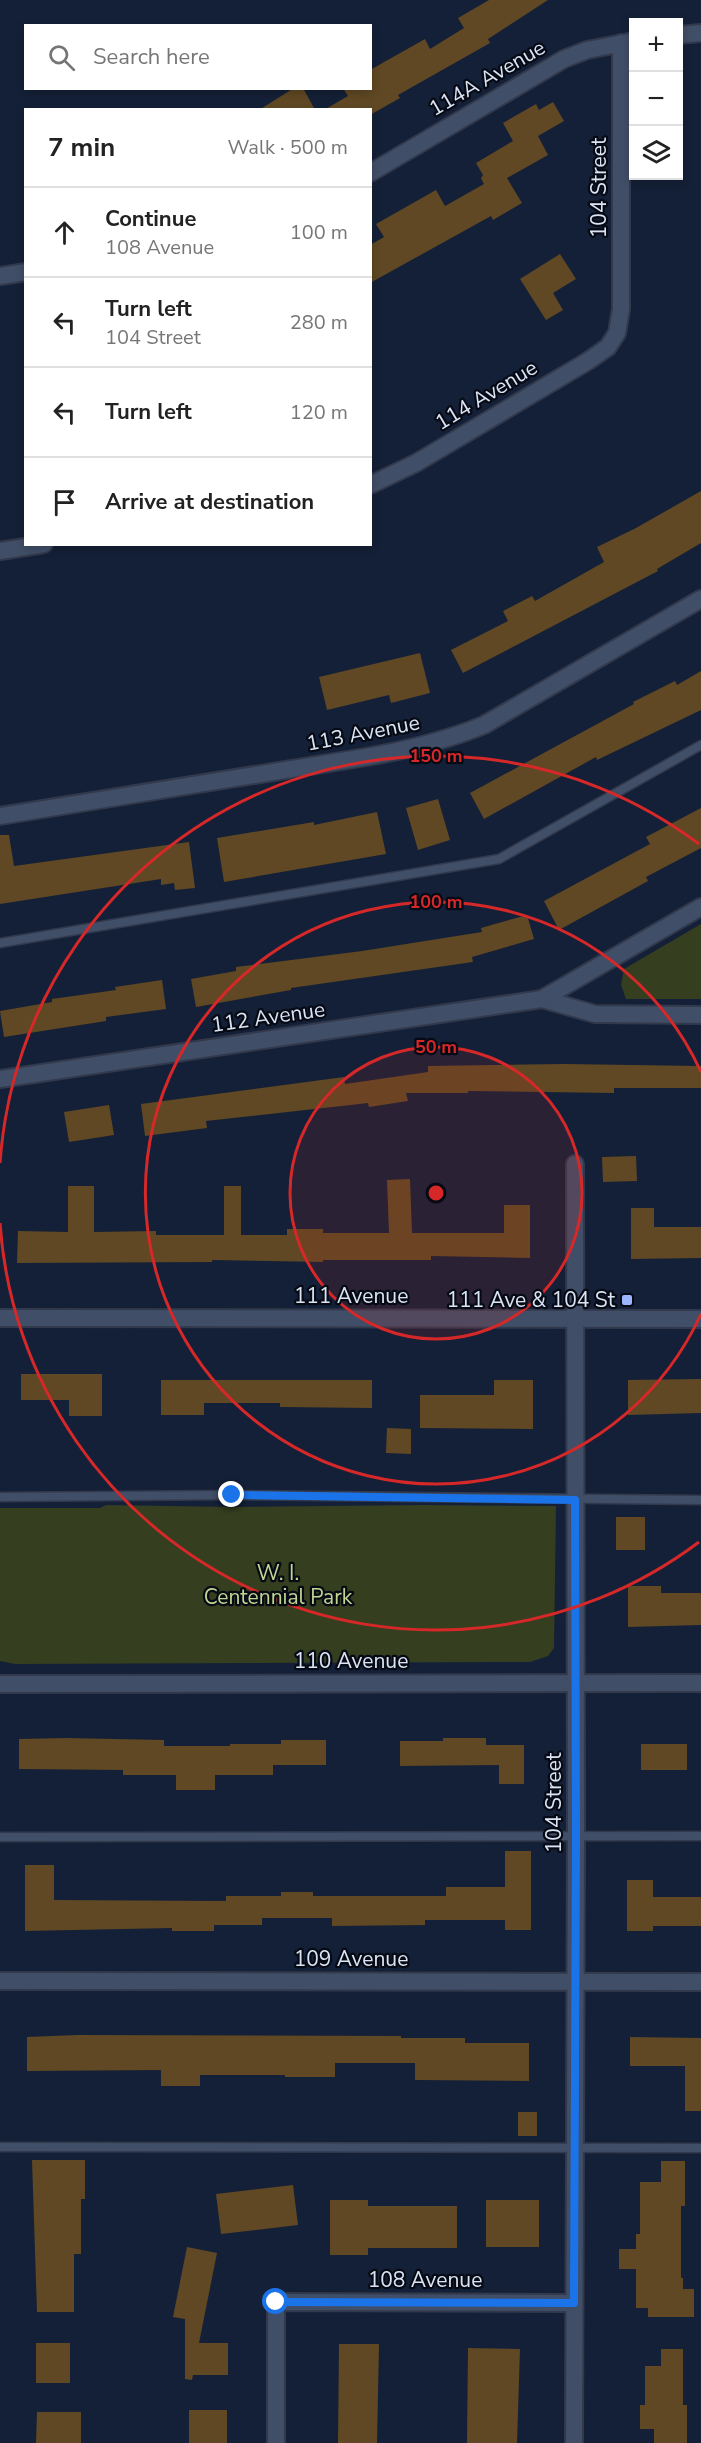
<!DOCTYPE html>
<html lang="en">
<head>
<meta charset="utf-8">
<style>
  :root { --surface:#fff; --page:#f2f2f2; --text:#222; --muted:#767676; --line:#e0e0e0 }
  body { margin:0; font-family:"Nunito Sans",sans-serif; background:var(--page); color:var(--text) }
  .controls { position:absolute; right:18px; top:18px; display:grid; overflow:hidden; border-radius:0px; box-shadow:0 3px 9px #0003 }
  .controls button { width:54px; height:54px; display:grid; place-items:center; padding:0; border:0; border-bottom:2px solid var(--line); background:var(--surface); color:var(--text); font:30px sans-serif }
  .stop { position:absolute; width:18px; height:18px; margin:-14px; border:4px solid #1a73e8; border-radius:50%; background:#fff }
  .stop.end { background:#1a73e8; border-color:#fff; box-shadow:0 2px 6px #0008 }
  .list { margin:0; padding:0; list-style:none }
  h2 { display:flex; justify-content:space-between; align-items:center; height:78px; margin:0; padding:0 24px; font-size:26px }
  h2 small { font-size:20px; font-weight:400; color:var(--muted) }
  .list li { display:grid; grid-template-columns:39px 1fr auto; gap:18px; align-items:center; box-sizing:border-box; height:90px; padding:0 24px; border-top:2px solid var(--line) }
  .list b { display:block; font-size:22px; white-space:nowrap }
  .list p { margin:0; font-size:20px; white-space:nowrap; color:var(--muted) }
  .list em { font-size:20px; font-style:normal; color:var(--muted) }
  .icon { flex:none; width:33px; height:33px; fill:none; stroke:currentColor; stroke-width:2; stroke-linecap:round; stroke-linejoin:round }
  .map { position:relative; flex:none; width:701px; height:2443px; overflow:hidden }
  .search { position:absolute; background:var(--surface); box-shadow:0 3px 9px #0003; left:24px; top:24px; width:348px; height:66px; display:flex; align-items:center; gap:15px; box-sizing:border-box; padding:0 21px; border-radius:0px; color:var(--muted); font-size:22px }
  .panel { position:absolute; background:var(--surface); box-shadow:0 3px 9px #0003; left:24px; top:108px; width:348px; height:438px; border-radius:0px }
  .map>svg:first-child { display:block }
</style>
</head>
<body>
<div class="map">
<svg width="701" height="2443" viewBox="0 0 701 2443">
  <rect width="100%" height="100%" fill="#142037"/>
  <g fill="#353e1f">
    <polygon points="701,924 701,999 626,999 621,985 624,969"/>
    <polygon points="106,1505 231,1507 424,1505 556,1506 554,1648 548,1656 530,1662 15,1664 0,1661 0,1508 100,1508"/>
  </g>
  <g fill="#5f4823">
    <polygon points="489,0 548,0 488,39 490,43 398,95 400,98 370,115 370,110 324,110 348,96 343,88 370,88 370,70 425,39 430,49 464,28 458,18"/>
    <polygon points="294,88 303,88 315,110 259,110"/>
    <polygon points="553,102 564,121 538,136 548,155 507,178 522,203 493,220 491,216 370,283 370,245 384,237 376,224 436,190 445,206 484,184 481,178 483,175 476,163 513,141 503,123 536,104 539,110"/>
    <polygon points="560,254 576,279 553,293 563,310 546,320 520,279"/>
    <polygon points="701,491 701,543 657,569 658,571 463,673 451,650 508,621 503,611 532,596 535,601 604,562 597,547 636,528"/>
    <polygon points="420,653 430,693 391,703 389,695 327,710 319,677"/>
    <polygon points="701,671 701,710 597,760 596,757 484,819 470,793 634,704 633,702 675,681 677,685"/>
    <polygon points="438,799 450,840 418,850 406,808"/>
    <polygon points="701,808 701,848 646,877 648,881 559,930 544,901 650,844 646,837"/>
    <polygon points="377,812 386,854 224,882 217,838 314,822 314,825"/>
    <polygon points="0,835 9,835 14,866 189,842 195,888 175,890 174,883 161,885 161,879 0,904"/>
    <polygon points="527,915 534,939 472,957 473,962 291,988 291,990 196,1007 191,979 236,971 236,967 362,951 482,932 481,928"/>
    <polygon points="162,980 166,1009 106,1017 106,1021 4,1037 0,1011 52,1002 52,999 116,990 115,987"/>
    <polygon points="564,1064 701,1066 701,1088 614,1088 614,1093 468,1091 468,1093 406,1093 408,1101 369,1107 368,1103 206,1121 207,1128 145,1136 141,1104 344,1077 345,1084 428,1072 428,1066"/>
    <polygon points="109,1105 114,1135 69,1142 64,1112"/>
    <polygon points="636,1156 637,1181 603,1182 602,1157"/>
    <polygon points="410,1179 412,1233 504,1233 504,1205 530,1205 530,1258 431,1256 431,1260 323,1260 323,1262 212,1260 212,1262 17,1263 18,1231 68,1232 68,1186 94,1186 94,1232 156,1231 156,1235 224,1235 224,1186 241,1186 241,1235 287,1235 287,1229 323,1229 323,1233 389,1233 387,1180"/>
    <polygon points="631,1208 654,1208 654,1227 701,1227 701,1258 631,1259"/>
    <polygon points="21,1374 102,1374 102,1416 69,1416 69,1400 21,1400"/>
    <polygon points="701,1379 701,1413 628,1415 628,1380"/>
    <polygon points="161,1380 372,1380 372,1408 280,1407 280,1403 204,1403 204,1415 161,1415"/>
    <polygon points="494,1380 533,1380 533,1429 420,1428 420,1395 494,1395"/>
    <polygon points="387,1428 411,1429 411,1454 386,1453"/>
    <rect x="616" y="1517" width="29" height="33"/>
    <polygon points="628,1586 661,1586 661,1593 701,1593 701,1625 628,1627"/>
    <polygon points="65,1738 164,1740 164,1746 230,1746 230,1744 281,1744 281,1740 326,1740 326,1765 273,1765 273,1775 215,1775 215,1790 176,1790 176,1775 123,1775 123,1770 19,1769 19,1739"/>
    <polygon points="443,1738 486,1738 486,1745 524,1745 524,1784 499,1784 499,1765 400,1766 400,1741 443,1741"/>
    <rect x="641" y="1744" width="46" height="26"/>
    <polygon points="505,1851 531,1851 531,1930 505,1930 505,1920 425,1920 425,1925 332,1926 332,1918 262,1918 262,1925 214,1925 214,1931 172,1931 172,1928 25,1931 25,1865 54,1865 54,1900 226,1901 226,1896 281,1896 281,1892 313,1892 313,1896 446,1896 446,1887 505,1887"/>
    <polygon points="627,1880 653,1880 653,1897 701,1897 701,1926 653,1926 653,1931 627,1931"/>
    <polygon points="78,2035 401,2036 401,2038 465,2038 465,2043 529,2043 529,2081 415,2080 415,2063 335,2063 335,2077 285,2077 285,2075 200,2075 200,2086 161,2086 161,2070 27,2071 27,2037"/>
    <polygon points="630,2037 701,2038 701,2111 685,2111 685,2066 630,2066"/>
    <rect x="518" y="2112" width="19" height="24"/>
    <polygon points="32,2160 85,2160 85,2199 81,2199 81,2254 74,2254 74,2312 37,2312"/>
    <polygon points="661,2161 685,2161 685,2206 681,2206 681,2278 683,2278 683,2289 694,2289 694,2317 648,2317 648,2308 636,2308 636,2269 619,2269 619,2249 636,2249 636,2234 640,2234 640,2182 661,2182"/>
    <polygon points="293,2185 298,2225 221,2234 216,2194"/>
    <polygon points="330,2200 368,2200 368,2206 457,2206 457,2248 368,2248 368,2255 330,2255"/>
    <rect x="486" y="2200" width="53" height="47"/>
    <polygon points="187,2247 217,2253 199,2343 228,2343 228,2375 193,2375 192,2380 185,2379 185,2319 173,2317"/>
    <rect x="36" y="2343" width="34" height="40"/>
    <polygon points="339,2344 379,2344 377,2443 338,2443"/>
    <polygon points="468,2348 520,2349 517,2443 467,2443"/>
    <polygon points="661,2349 683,2349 683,2405 687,2405 687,2443 654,2443 654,2429 640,2429 640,2405 645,2405 645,2366 661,2366"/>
    <rect x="189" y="2410" width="38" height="33"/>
    <polygon points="37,2412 81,2412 81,2443 36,2443"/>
  </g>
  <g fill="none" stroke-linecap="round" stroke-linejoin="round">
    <g stroke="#32394c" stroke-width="11">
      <g id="service">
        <polyline points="0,943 499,859 701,745"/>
        <polyline points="0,1497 232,1495 701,1500"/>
        <polyline points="0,1837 701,1836"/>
        <polyline points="0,2147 701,2148"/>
      </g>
    </g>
    <g stroke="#32394c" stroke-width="20">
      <g id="minor">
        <polyline points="678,35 701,33"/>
        <polyline points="370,173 564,59 587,50 634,41"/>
        <polyline points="0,276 26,272"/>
        <polyline points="370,485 416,463 588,361 608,347 617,333 621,309 621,43"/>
        <polyline points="0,551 44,544"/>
        <path d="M 0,816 L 366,757 C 407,750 445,741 484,725 L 701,599"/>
        <polyline points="542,999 595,1014 701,1015"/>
        <polyline points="0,1079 542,999 701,907"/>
        <polyline points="0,1318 701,1319"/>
        <polyline points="0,1684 701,1683"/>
        <polyline points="0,1981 701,1982"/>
        <polyline points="276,2443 276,2302 574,2303"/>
        <polyline points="574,2443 576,1836 575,1164"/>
      </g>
    </g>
    <use href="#service" stroke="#404e67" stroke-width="8"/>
    <use href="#minor" stroke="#404e67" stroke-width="16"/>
  </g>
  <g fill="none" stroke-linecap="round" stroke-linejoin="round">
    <polyline stroke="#1a73e8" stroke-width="8" points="232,1495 575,1500 576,1836 574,2303 276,2302"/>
  </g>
  <circle cx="436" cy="1193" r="146" fill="#d62828" fill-opacity=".12"/>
  <g fill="none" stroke="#d62828" stroke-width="3">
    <circle cx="436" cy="1193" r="146"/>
    <path d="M701 1314A291 291 0 1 1 701 1072"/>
    <path d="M699 1542A437 437 0 0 1 0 1223M0 1163A437 437 0 0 1 699 844"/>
  </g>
  <rect fill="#9cb4fd" stroke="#060a14" stroke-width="2" x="621" y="1294" width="12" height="12" rx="3"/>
  <g text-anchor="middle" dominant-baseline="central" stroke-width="4.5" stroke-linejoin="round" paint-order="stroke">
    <g font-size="21" fill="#dbe4f4" stroke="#060a14">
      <text transform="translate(487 78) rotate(-30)">114A Avenue</text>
      <text transform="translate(599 188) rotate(-90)">104 Street</text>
      <text transform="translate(486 395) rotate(-31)">114 Avenue</text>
      <text transform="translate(363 733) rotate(-11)">113 Avenue</text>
      <text transform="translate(268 1017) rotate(-8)">112 Avenue</text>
      <text x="351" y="1296">111 Avenue</text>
      <text x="351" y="1661">110 Avenue</text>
      <text transform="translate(554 1803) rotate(-90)">104 Street</text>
      <text x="351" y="1959">109 Avenue</text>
      <text x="425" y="2280">108 Avenue</text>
    </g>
    <g font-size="21" fill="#dbe4f4" stroke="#060a14" text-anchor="end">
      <text x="615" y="1300">111 Ave &amp; 104 St</text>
    </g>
    <g font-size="21" fill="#c1d692" stroke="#060a14">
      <text x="278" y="1573">W. I.<tspan x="278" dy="24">Centennial Park</tspan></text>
    </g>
  </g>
  <circle cx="436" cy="1193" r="9" fill="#d62828" stroke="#060a14" stroke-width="3"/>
  <g font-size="18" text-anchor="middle" font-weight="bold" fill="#d62828" stroke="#060a14" stroke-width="4.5" stroke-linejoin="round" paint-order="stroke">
    <text x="436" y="762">150 m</text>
    <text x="436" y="908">100 m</text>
    <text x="436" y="1053">50 m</text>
  </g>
</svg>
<div class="controls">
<button>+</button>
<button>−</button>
<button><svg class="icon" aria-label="layers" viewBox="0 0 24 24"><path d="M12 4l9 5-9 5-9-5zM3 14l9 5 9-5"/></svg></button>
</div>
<div class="stop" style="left:276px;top:2302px"></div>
<div class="stop end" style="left:232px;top:1495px"></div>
<div class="search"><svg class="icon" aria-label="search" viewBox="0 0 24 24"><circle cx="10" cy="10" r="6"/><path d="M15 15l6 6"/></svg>Search here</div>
<section class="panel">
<h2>7 min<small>Walk · 500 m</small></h2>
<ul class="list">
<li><svg class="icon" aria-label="ahead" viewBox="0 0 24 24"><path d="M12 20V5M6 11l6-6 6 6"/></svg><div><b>Continue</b><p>108 Avenue</p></div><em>100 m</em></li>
<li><svg class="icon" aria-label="left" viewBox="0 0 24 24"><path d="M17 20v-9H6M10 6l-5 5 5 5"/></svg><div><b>Turn left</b><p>104 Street</p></div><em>280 m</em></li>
<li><svg class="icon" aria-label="left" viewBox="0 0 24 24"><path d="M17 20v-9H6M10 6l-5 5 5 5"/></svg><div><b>Turn left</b></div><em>120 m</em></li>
<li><svg class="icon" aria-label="arrive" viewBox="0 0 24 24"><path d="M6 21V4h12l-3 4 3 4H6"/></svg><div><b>Arrive at destination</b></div></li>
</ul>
</section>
</div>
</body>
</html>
